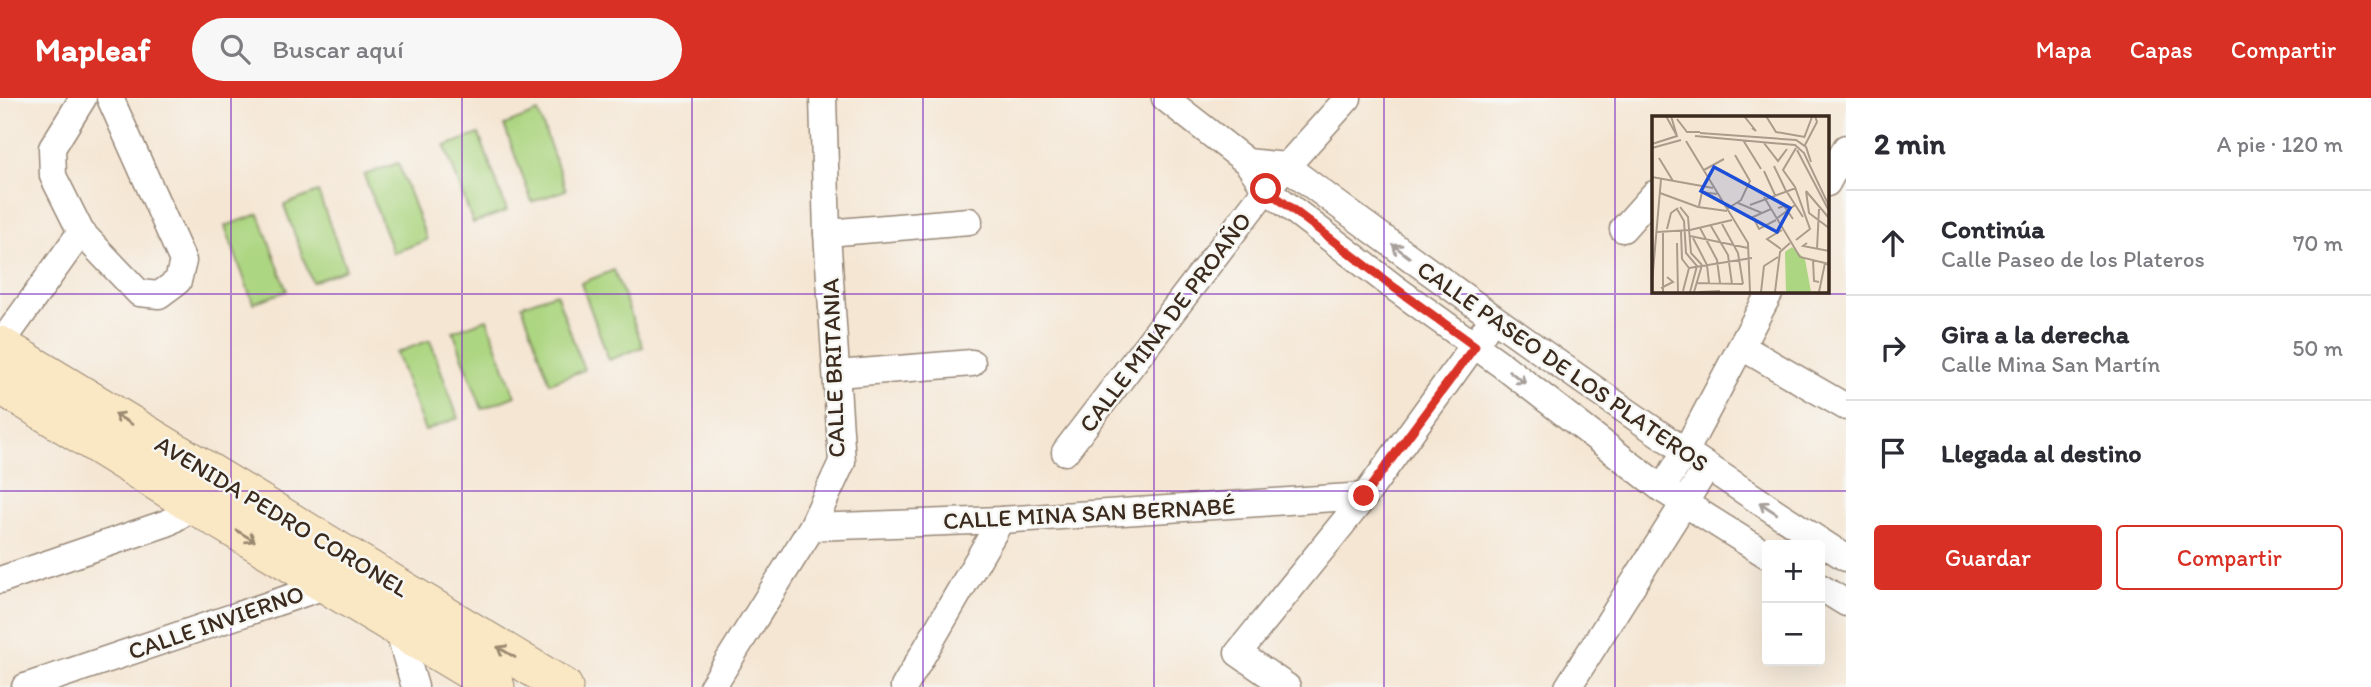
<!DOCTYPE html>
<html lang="es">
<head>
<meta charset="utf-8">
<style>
  :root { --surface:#fff; --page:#f7f7f7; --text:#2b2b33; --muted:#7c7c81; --line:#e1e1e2; --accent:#d93025 }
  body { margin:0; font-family:Itim,sans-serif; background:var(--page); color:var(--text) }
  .controls { position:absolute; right:21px; bottom:21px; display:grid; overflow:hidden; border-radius:7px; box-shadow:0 7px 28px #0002 }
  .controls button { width:63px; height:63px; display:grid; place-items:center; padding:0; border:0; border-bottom:2px solid var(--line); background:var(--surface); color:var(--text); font:35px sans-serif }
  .stop { position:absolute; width:21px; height:21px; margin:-16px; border:5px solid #d93025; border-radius:50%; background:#fff }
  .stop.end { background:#d93025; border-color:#fff; box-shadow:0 2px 7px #0008 }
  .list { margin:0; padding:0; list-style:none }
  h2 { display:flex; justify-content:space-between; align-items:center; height:91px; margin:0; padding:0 28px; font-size:30px }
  h2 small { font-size:23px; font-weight:400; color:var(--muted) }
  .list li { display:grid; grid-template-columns:46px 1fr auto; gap:21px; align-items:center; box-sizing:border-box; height:105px; padding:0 28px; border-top:2px solid var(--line) }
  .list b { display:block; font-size:26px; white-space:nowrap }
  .list p { margin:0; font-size:23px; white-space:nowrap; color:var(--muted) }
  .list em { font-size:23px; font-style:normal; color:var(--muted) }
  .actions { display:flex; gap:14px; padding:21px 28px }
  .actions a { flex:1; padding:16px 0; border:2px solid var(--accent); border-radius:7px; text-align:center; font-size:24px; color:var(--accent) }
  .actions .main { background:var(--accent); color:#fff }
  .icon { flex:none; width:38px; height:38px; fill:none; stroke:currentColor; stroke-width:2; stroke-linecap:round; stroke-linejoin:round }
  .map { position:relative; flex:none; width:1846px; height:589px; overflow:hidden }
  header { display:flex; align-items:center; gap:42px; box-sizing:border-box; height:98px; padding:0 35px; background:var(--accent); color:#fff }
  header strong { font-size:33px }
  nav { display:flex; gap:38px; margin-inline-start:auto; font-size:24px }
  .search { width:490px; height:63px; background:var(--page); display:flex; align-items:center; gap:18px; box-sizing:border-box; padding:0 24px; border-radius:38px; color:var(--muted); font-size:26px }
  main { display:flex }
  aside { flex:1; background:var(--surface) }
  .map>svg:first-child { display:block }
</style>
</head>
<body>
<header>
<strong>Mapleaf</strong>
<div class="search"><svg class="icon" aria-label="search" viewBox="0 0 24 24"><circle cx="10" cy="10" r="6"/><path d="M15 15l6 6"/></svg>Buscar aquí</div>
<nav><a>Mapa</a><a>Capas</a><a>Compartir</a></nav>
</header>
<main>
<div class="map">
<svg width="1846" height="589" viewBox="0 0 1846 589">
  <rect width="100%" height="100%" fill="#f6f6f2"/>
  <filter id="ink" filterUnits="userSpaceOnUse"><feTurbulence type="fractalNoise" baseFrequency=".0143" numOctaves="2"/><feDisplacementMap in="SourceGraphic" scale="14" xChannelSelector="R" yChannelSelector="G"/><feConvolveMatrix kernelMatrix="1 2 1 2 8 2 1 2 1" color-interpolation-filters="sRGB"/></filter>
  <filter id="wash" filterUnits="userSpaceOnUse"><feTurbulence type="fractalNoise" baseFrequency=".00686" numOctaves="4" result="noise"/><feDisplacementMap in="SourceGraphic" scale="28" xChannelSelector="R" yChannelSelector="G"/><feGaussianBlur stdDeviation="1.57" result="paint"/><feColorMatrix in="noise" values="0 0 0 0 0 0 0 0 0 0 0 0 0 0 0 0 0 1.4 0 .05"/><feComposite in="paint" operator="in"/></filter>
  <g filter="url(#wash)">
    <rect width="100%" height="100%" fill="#f5e6d3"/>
    <g fill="#add682" stroke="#748050" stroke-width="2">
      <polygon points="538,14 566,92 532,104 504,27"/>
      <polygon points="479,36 507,113 473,125 445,48"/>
      <polygon points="398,65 427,142 393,155 364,77"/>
      <polygon points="318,94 346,171 312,184 284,107"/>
      <polygon points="259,116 287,193 253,205 225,128"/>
      <polygon points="614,172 643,249 609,262 581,185"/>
      <polygon points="556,195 584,272 550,285 522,207"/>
      <polygon points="487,221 515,298 482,311 453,233"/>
      <polygon points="430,242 458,320 425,333 396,255"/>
    </g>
  </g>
  <g filter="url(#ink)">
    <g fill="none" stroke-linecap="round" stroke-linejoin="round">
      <g stroke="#988878" stroke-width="29">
        <g id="street">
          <polyline points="83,0 52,50 53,78 81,134 139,195 159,197 178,183 183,163 110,0"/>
          <polyline points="1165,0 1247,64 1266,91 1395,190 1502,267 1662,391 1767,457"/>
          <path d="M 1247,64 L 1286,68 C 1468,204 1654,336 1846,460"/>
          <polyline points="1827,85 1846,50"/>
          <polyline points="1623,131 1654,96"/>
          <polyline points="827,135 969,123"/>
          <polyline points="0,247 81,134"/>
          <polyline points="1742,249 1846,309"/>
          <polyline points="837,276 972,265"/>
          <polyline points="1065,354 1266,91 1348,0"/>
          <polyline points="1662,391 1685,354 1771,192"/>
          <polyline points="812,429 1001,422 1365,398"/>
          <polyline points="0,482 167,425 195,408"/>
          <polyline points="1820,489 1846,505"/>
          <polyline points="399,523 398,531 415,589"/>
          <polyline points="25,589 328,487"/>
          <polyline points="712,589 812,429 842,364 827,135 823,0"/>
          <polyline points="904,589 1001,422"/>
          <polyline points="1287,589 1238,555 1365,398 1484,233"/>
          <polyline points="1568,589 1707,369"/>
        </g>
      </g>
      <g stroke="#988878" stroke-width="39">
        <g id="secondary">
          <polyline points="0,247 564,589"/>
          <polyline points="0,287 195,408 496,589"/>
        </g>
      </g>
      <use href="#street" stroke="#fff" stroke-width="26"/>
      <use href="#secondary" stroke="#fae7c3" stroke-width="37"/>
    </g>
    <defs><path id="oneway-shaft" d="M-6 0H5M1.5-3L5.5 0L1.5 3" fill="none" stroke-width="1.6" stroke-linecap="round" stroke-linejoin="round" transform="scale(1.75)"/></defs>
    <g stroke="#a79f9a">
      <use href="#oneway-shaft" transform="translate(1401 153) rotate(-143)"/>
      <use href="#oneway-shaft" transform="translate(1517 279) rotate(38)"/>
      <use href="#oneway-shaft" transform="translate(1768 410) rotate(-147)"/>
    </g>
    <g stroke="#9a8870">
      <use href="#oneway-shaft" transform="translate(123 321) rotate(-149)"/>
      <use href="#oneway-shaft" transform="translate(246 438) rotate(31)"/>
      <use href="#oneway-shaft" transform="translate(506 554) rotate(-149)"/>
    </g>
  </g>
  <g fill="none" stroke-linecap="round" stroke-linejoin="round" filter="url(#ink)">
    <polyline stroke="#d93025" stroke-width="9" points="1266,91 1395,190 1475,248 1364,398"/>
  </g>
  <path fill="none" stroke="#7b2cbf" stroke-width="2" stroke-opacity="0.55" d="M 231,0 L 231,589M 462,0 L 462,589M 692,0 L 692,589M 923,0 L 923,589M 1154,0 L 1154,589M 1384,0 L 1384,589M 1615,0 L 1615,589M 0,196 L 1846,196M 0,393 L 1846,393"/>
  <g text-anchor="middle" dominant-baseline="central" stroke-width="5" stroke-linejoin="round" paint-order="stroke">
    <g font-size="24" fill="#3b2a1e" stroke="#f6f6f2">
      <text transform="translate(1165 224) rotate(-53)">CALLE MINA DE PROAÑO</text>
      <text transform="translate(1563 268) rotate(35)">CALLE PASEO DE LOS PLATEROS</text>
      <text transform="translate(833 270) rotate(-92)">CALLE BRITANIA</text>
      <text transform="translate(1089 415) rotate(-3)">CALLE MINA SAN BERNABÉ</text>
      <text transform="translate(282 418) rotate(31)">AVENIDA PEDRO CORONEL</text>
      <text transform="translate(216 524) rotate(-19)">CALLE INVIERNO</text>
    </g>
  </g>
  <g transform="translate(1652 18)">
    <rect width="177" height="177" fill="#f5e6d3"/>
    <path d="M 140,131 L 153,143 L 159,176 L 134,176 L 133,136 Z" fill="#add682"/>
    <path fill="none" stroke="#ab9b8b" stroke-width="2" d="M 14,0 L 25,20M 92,0 L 104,15 L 100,12M 114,0 L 124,16 L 153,21M 25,3 L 35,16 L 48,16M 48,17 L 144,24 L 154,31 L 159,46M 43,20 L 143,29 L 152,37 L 177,90M 152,22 L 160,1M 91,24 L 109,53M 34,25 L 96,127 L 98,176M 112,27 L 126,45 L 135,33M 0,28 L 25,20 L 19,0M 153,29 L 165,6 L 163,0M 0,32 L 29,24M 144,32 L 131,54 L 143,71 L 158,113 L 144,124M 145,34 L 177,95M 7,42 L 21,65M 122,50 L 134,75M 52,54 L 72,43M 112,55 L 123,79M 0,61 L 61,72M 154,75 L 157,97 L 177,112M 154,75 L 177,102M 135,76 L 151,101M 8,77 L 46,91 L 75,95M 112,81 L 148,141 L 177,148M 86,87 L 110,97M 98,89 L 144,72M 47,90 L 50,76 L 65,78M 28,91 L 36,101 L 39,137 L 50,149M 126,92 L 132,90 L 141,103M 25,93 L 32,105 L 34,137 L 45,150 L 38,176M 75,93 L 89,84 L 98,65 L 83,39M 119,93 L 101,101 L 107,113 L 124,104M 124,103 L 143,89M 70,108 L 86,137 L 91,168M 59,110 L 76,139 L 80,168M 48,112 L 65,144 L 68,167M 15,113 L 19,97 L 26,92M 29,115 L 30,143 L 37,152M 5,116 L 38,114 L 80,104M 38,120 L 96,132M 41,122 L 55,149 L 57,167M 25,127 L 26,176M 155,127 L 151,130 L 177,135M 129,133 L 115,123 L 130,114M 165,133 L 167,93M 161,144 L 162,165 L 167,166M 37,152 L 100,142M 0,167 L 9,63M 45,167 L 91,168M 9,172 L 21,166 L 15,161M 31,175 L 37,152M 11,176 L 11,115M 42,176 L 50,149M 47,176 L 68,175M 109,176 L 112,150 L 126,141M 123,176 L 128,136 L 138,127M 167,176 L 173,147"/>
    <path fill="#1d4ed8" fill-opacity="0.15" stroke="#1d4ed8" stroke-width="3.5" d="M 62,51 L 138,92 L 125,116 L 49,75 Z"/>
    <rect width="177" height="177" fill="none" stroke="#3b2a1e" stroke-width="3.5"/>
  </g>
</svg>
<div class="controls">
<button>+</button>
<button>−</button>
</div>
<div class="stop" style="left:1266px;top:91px"></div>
<div class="stop end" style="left:1364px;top:398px"></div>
</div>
<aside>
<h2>2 min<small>A pie · 120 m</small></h2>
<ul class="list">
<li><svg class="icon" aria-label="ahead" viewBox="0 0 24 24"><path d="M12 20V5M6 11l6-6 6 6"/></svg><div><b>Continúa</b><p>Calle Paseo de los Plateros</p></div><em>70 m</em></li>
<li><svg class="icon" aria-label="right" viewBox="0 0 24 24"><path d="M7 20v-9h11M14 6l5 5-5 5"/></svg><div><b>Gira a la derecha</b><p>Calle Mina San Martín</p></div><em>50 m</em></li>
<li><svg class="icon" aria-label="arrive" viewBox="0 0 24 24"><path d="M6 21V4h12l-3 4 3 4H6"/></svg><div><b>Llegada al destino</b></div></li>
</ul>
<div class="actions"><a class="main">Guardar</a><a>Compartir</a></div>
</aside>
</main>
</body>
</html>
